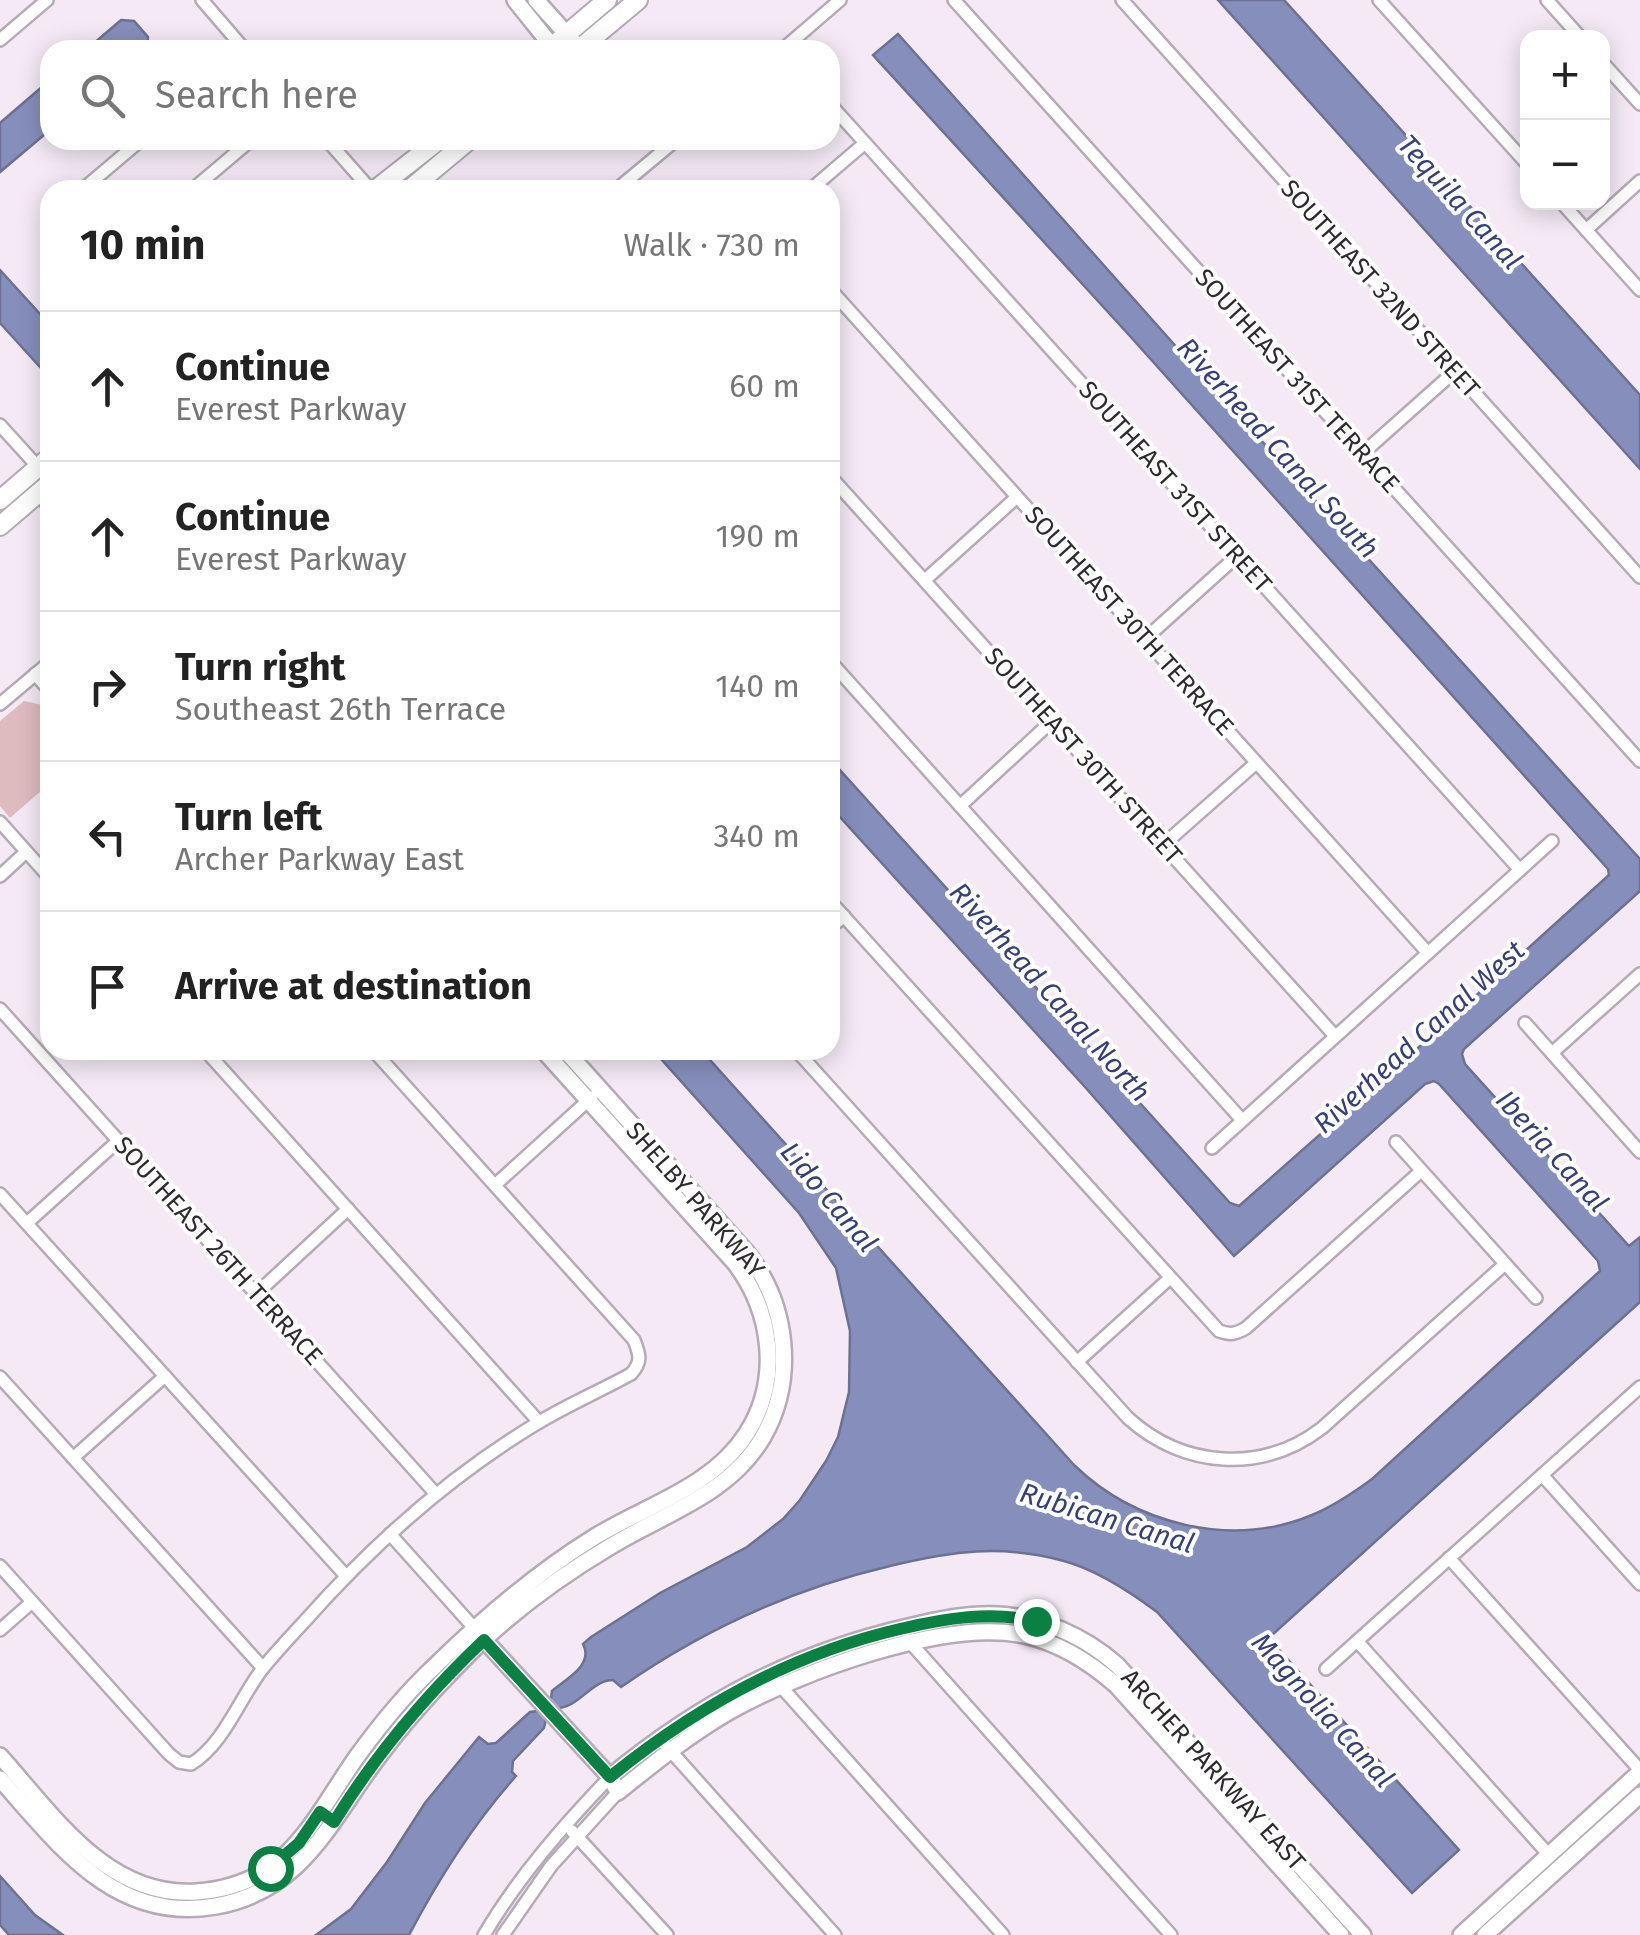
<!DOCTYPE html>
<html lang="en">
<head>
<meta charset="utf-8">
<style>
  :root { --surface:#fff; --page:#f2f2f2; --text:#222; --muted:#767676; --line:#e0e0e0 }
  body { margin:0; font-family:"Fira Sans",sans-serif; background:var(--page); color:var(--text) }
  .controls { position:absolute; right:30px; top:30px; display:grid; overflow:hidden; border-radius:20px; box-shadow:0 5px 25px #0003 }
  .controls button { width:90px; height:90px; display:grid; place-items:center; padding:0; border:0; border-bottom:2px solid var(--line); background:var(--surface); color:var(--text); font:50px sans-serif }
  .stop { position:absolute; width:30px; height:30px; margin:-22px; border:8px solid #0b8043; border-radius:50%; background:#fff }
  .stop.end { background:#0b8043; border-color:#fff; box-shadow:0 2px 10px #0008 }
  .list { margin:0; padding:0; list-style:none }
  h2 { display:flex; justify-content:space-between; align-items:center; height:130px; margin:0; padding:0 40px; font-size:42px }
  h2 small { font-size:32px; font-weight:400; color:var(--muted) }
  .list li { display:grid; grid-template-columns:65px 1fr auto; gap:30px; align-items:center; box-sizing:border-box; height:150px; padding:0 40px; border-top:2px solid var(--line) }
  .list b { display:block; font-size:38px; white-space:nowrap }
  .list p { margin:0; font-size:32px; white-space:nowrap; color:var(--muted) }
  .list em { font-size:32px; font-style:normal; color:var(--muted) }
  .icon { flex:none; width:55px; height:55px; fill:none; stroke:currentColor; stroke-width:2; stroke-linecap:round; stroke-linejoin:round }
  .map { position:relative; flex:none; width:1640px; height:1935px; overflow:hidden }
  .search { position:absolute; background:var(--surface); box-shadow:0 5px 25px #0003; left:40px; top:40px; width:800px; height:110px; display:flex; align-items:center; gap:25px; box-sizing:border-box; padding:0 35px; border-radius:30px; color:var(--muted); font-size:38px }
  .panel { position:absolute; background:var(--surface); box-shadow:0 5px 25px #0003; left:40px; top:180px; width:800px; height:880px; border-radius:30px }
  .map>svg:first-child { display:block }
</style>
</head>
<body>
<div class="map">
<svg width="1640" height="1935" viewBox="0 0 1640 1935">
  <rect width="100%" height="100%" fill="#f4e9f5"/>
  <polygon fill="#debbbe" points="24,701 47,706 50,709 50,783 10,818 0,806 0,721"/>
  <g fill="#868fbc" stroke="#6c7192" stroke-width="2.5">
    <polygon points="1218,0 1284,0 1640,395 1640,469"/>
    <polygon points="121,20 134,21 148,37 147,49 86,50"/>
    <path d="M 898,34 L 1172,342 L 1640,859 L 1640,891 L 1464,1049 L 1462,1054 L 1465,1064 L 1629,1246 L 1640,1237 L 1640,1302 L 1272,1635 L 1274,1644 L 1459,1850 L 1412,1893 L 1157,1612 C 1129,1591 1097,1570 1064,1561 C 1001,1544 952,1551 890,1566 C 792,1589 704,1629 621,1687 L 613,1680 C 592,1680 580,1706 559,1708 L 546,1719 L 544,1728 L 513,1761 L 512,1772 L 516,1776 C 473,1824 439,1878 409,1935 L 316,1935 L 351,1909 L 387,1862 L 425,1803 L 479,1737 L 488,1744 L 496,1743 L 530,1712 L 538,1711 L 551,1699 L 552,1691 C 567,1678 594,1665 583,1644 L 591,1637 L 660,1593 L 747,1547 L 783,1519 L 800,1500 L 826,1461 L 838,1437 L 849,1392 L 850,1331 L 836,1268 L 799,1213 L 653,1050 L 701,1050 L 1074,1465 C 1135,1524 1231,1549 1312,1515 C 1334,1506 1353,1493 1372,1479 L 1600,1271 L 1598,1261 L 1439,1084 L 1434,1081 L 1425,1084 L 1234,1256 L 1085,1087 L 830,806 L 830,759 L 1230,1203 L 1239,1206 L 1427,1040 L 1609,875 L 1608,869 L 1129,335 L 873,55 Z"/>
    <polygon points="50,80 50,130 0,172 0,123"/>
    <polygon points="0,270 50,325 50,378 0,323"/>
    <polygon points="0,1876 35,1915 63,1935 9,1935 0,1925"/>
  </g>
  <g fill="none" stroke-linecap="round" stroke-linejoin="round">
    <g stroke="#b5aab6" stroke-width="16">
      <g id="street">
        <polyline points="202,0 245,50"/>
        <polyline points="954,0 1640,761"/>
        <polyline points="1122,0 1640,577"/>
        <polyline points="1379,0 1528,165"/>
        <polyline points="1547,0 1581,38"/>
        <polyline points="0,40 47,0"/>
        <polyline points="782,50 840,0"/>
        <polyline points="1602,62 1640,104"/>
        <polyline points="830,104 1520,870"/>
        <polyline points="327,140 371,190"/>
        <polyline points="82,190 141,140"/>
        <polyline points="192,190 251,140"/>
        <polyline points="616,190 676,140"/>
        <polyline points="810,190 865,143"/>
        <polyline points="1561,202 1640,290"/>
        <polyline points="1586,230 1640,181"/>
        <polyline points="830,289 1428,953"/>
        <polyline points="0,425 38,467"/>
        <polyline points="1363,453 1454,372"/>
        <polyline points="830,476 1335,1036"/>
        <polyline points="925,580 1017,497"/>
        <polyline points="1145,639 1237,556"/>
        <polyline points="830,661 1242,1120"/>
        <polyline points="35,674 50,691"/>
        <polyline points="0,704 50,662"/>
        <polyline points="960,806 1051,722"/>
        <polyline points="0,822 50,878"/>
        <polyline points="1163,845 1256,763"/>
        <polyline points="0,876 26,852"/>
        <path d="M 830,901 L 1219,1331 C 1230,1335 1236,1334 1246,1328 L 1421,1171"/>
        <polyline points="830,928 844,916"/>
        <polyline points="0,1009 435,1493"/>
        <polyline points="1525,1023 1640,1152"/>
        <polyline points="205,1050 539,1422"/>
        <path d="M 796,1050 L 1128,1418 C 1183,1468 1262,1474 1322,1428 L 1505,1264"/>
        <polyline points="1552,1053 1640,974"/>
        <polyline points="1396,1142 1536,1298"/>
        <polyline points="1212,1148 1552,841"/>
        <polyline points="495,1185 592,1097"/>
        <polyline points="0,1194 346,1576"/>
        <polyline points="27,1223 118,1141"/>
        <polyline points="256,1294 348,1209"/>
        <polyline points="1077,1362 1170,1278"/>
        <polyline points="0,1377 263,1668"/>
        <polyline points="73,1458 165,1376"/>
        <polyline points="1542,1475 1640,1584"/>
        <polyline points="390,1534 475,1629"/>
        <polyline points="1449,1558 1640,1770"/>
        <path d="M 0,1566 L 169,1754 L 179,1762 L 191,1764 C 224,1744 239,1699 263,1668 C 276,1652 290,1637 304,1622 C 373,1544 447,1478 536,1424 C 567,1405 600,1391 631,1374 C 642,1362 640,1355 634,1340 L 373,1050"/>
        <polyline points="0,1630 32,1602"/>
        <polyline points="908,1640 1171,1935"/>
        <polyline points="1357,1641 1549,1855"/>
        <polyline points="1326,1669 1640,1387"/>
        <polyline points="776,1681 1003,1935"/>
        <polyline points="660,1739 835,1935"/>
        <polyline points="572,1831 667,1935"/>
        <path d="M 484,1935 C 519,1876 563,1826 610,1777"/>
        <polyline points="503,1935 551,1866 618,1792"/>
      </g>
    </g>
    <g stroke="#b5aab6" stroke-width="20">
      <g id="secondary">
        <polyline points="515,0 555,50"/>
        <polyline points="536,0 580,49"/>
        <polyline points="39,493 50,504"/>
        <path d="M 477,1632 L 610,1777 L 618,1792 C 654,1763 690,1734 730,1711 C 800,1672 945,1618 1024,1635 C 1060,1643 1090,1662 1117,1686 L 1341,1935"/>
        <path d="M 0,1756 C 53,1815 107,1898 196,1892 C 287,1886 311,1823 356,1758 C 379,1726 406,1693 435,1666 C 483,1619 535,1574 593,1538 C 646,1505 712,1488 747,1433 C 781,1379 772,1312 735,1263 L 543,1050"/>
        <path d="M 610,1777 C 700,1703 794,1653 908,1627 C 937,1620 969,1613 999,1615 C 1043,1618 1084,1636 1117,1665 L 1363,1935"/>
        <path d="M 0,1779 C 59,1845 115,1924 216,1906 C 306,1890 332,1816 382,1752 C 411,1713 444,1679 478,1645 C 518,1607 564,1574 611,1546 C 665,1513 729,1495 763,1437 C 796,1379 788,1305 747,1253 L 565,1050"/>
        <polyline points="1461,1935 1640,1772"/>
        <polyline points="1485,1935 1640,1795"/>
      </g>
    </g>
    <g stroke="#b5aab6" stroke-width="22">
      <g id="primary">
        <polyline points="548,50 607,0"/>
        <polyline points="578,50 638,0"/>
        <polyline points="375,190 439,140"/>
        <polyline points="409,190 469,140"/>
        <polyline points="0,500 50,457"/>
        <polyline points="0,526 50,483"/>
      </g>
    </g>
    <use href="#street" stroke="#fff" stroke-width="11"/>
    <use href="#secondary" stroke="#fff" stroke-width="15"/>
    <use href="#primary" stroke="#fff" stroke-width="18"/>
  </g>
  <g fill="none" stroke-linecap="round" stroke-linejoin="round">
    <path stroke="#0b8043" stroke-width="12" d="M 270,1868 L 299,1843 L 320,1812 L 334,1822 C 376,1754 427,1694 484,1640 L 610,1777 C 696,1707 791,1654 900,1629 C 946,1618 990,1611 1036,1621"/>
  </g>
  <g text-anchor="middle" dominant-baseline="central" stroke-width="8" stroke-linejoin="round" paint-order="stroke">
    <g font-size="25" fill="#2f2a2f" stroke="#fff">
      <text transform="translate(1380 289) rotate(48)">SOUTHEAST 32ND STREET</text>
      <text transform="translate(1297 381) rotate(48)">SOUTHEAST 31ST TERRACE</text>
      <text transform="translate(1175 487) rotate(48)">SOUTHEAST 31ST STREET</text>
      <text transform="translate(1129 621) rotate(48)">SOUTHEAST 30TH TERRACE</text>
      <text transform="translate(1083 756) rotate(48)">SOUTHEAST 30TH STREET</text>
      <text transform="translate(695 1200) rotate(49)">SHELBY PARKWAY</text>
      <text transform="translate(218 1251) rotate(48)">SOUTHEAST 26TH TERRACE</text>
      <text transform="translate(1213 1770) rotate(48)">ARCHER PARKWAY EAST</text>
    </g>
    <g font-size="28" font-style="italic" fill="#373f79" stroke="#fff">
      <text transform="translate(1460 202) rotate(48)">Tequila Canal</text>
      <text transform="translate(1278 448) rotate(48)">Riverhead Canal South</text>
      <text transform="translate(1050 992) rotate(48)">Riverhead Canal North</text>
      <text transform="translate(1419 1037) rotate(-42)">Riverhead Canal West</text>
      <text transform="translate(1552 1151) rotate(48)">Iberia Canal</text>
      <text transform="translate(829 1197) rotate(50)">Lido Canal</text>
      <text transform="translate(1107 1518) rotate(17)">Rubican Canal</text>
      <text transform="translate(1323 1710) rotate(48)">Magnolia Canal</text>
    </g>
  </g>
</svg>
<div class="controls">
<button>+</button>
<button>−</button>
</div>
<div class="stop" style="left:270px;top:1868px"></div>
<div class="stop end" style="left:1036px;top:1621px"></div>
<div class="search"><svg class="icon" aria-label="search" viewBox="0 0 24 24"><circle cx="10" cy="10" r="6"/><path d="M15 15l6 6"/></svg>Search here</div>
<section class="panel">
<h2>10 min<small>Walk · 730 m</small></h2>
<ul class="list">
<li><svg class="icon" aria-label="ahead" viewBox="0 0 24 24"><path d="M12 20V5M6 11l6-6 6 6"/></svg><div><b>Continue</b><p>Everest Parkway</p></div><em>60 m</em></li>
<li><svg class="icon" aria-label="ahead" viewBox="0 0 24 24"><path d="M12 20V5M6 11l6-6 6 6"/></svg><div><b>Continue</b><p>Everest Parkway</p></div><em>190 m</em></li>
<li><svg class="icon" aria-label="right" viewBox="0 0 24 24"><path d="M7 20v-9h11M14 6l5 5-5 5"/></svg><div><b>Turn right</b><p>Southeast 26th Terrace</p></div><em>140 m</em></li>
<li><svg class="icon" aria-label="left" viewBox="0 0 24 24"><path d="M17 20v-9H6M10 6l-5 5 5 5"/></svg><div><b>Turn left</b><p>Archer Parkway East</p></div><em>340 m</em></li>
<li><svg class="icon" aria-label="arrive" viewBox="0 0 24 24"><path d="M6 21V4h12l-3 4 3 4H6"/></svg><div><b>Arrive at destination</b></div></li>
</ul>
</section>
</div>
</body>
</html>
